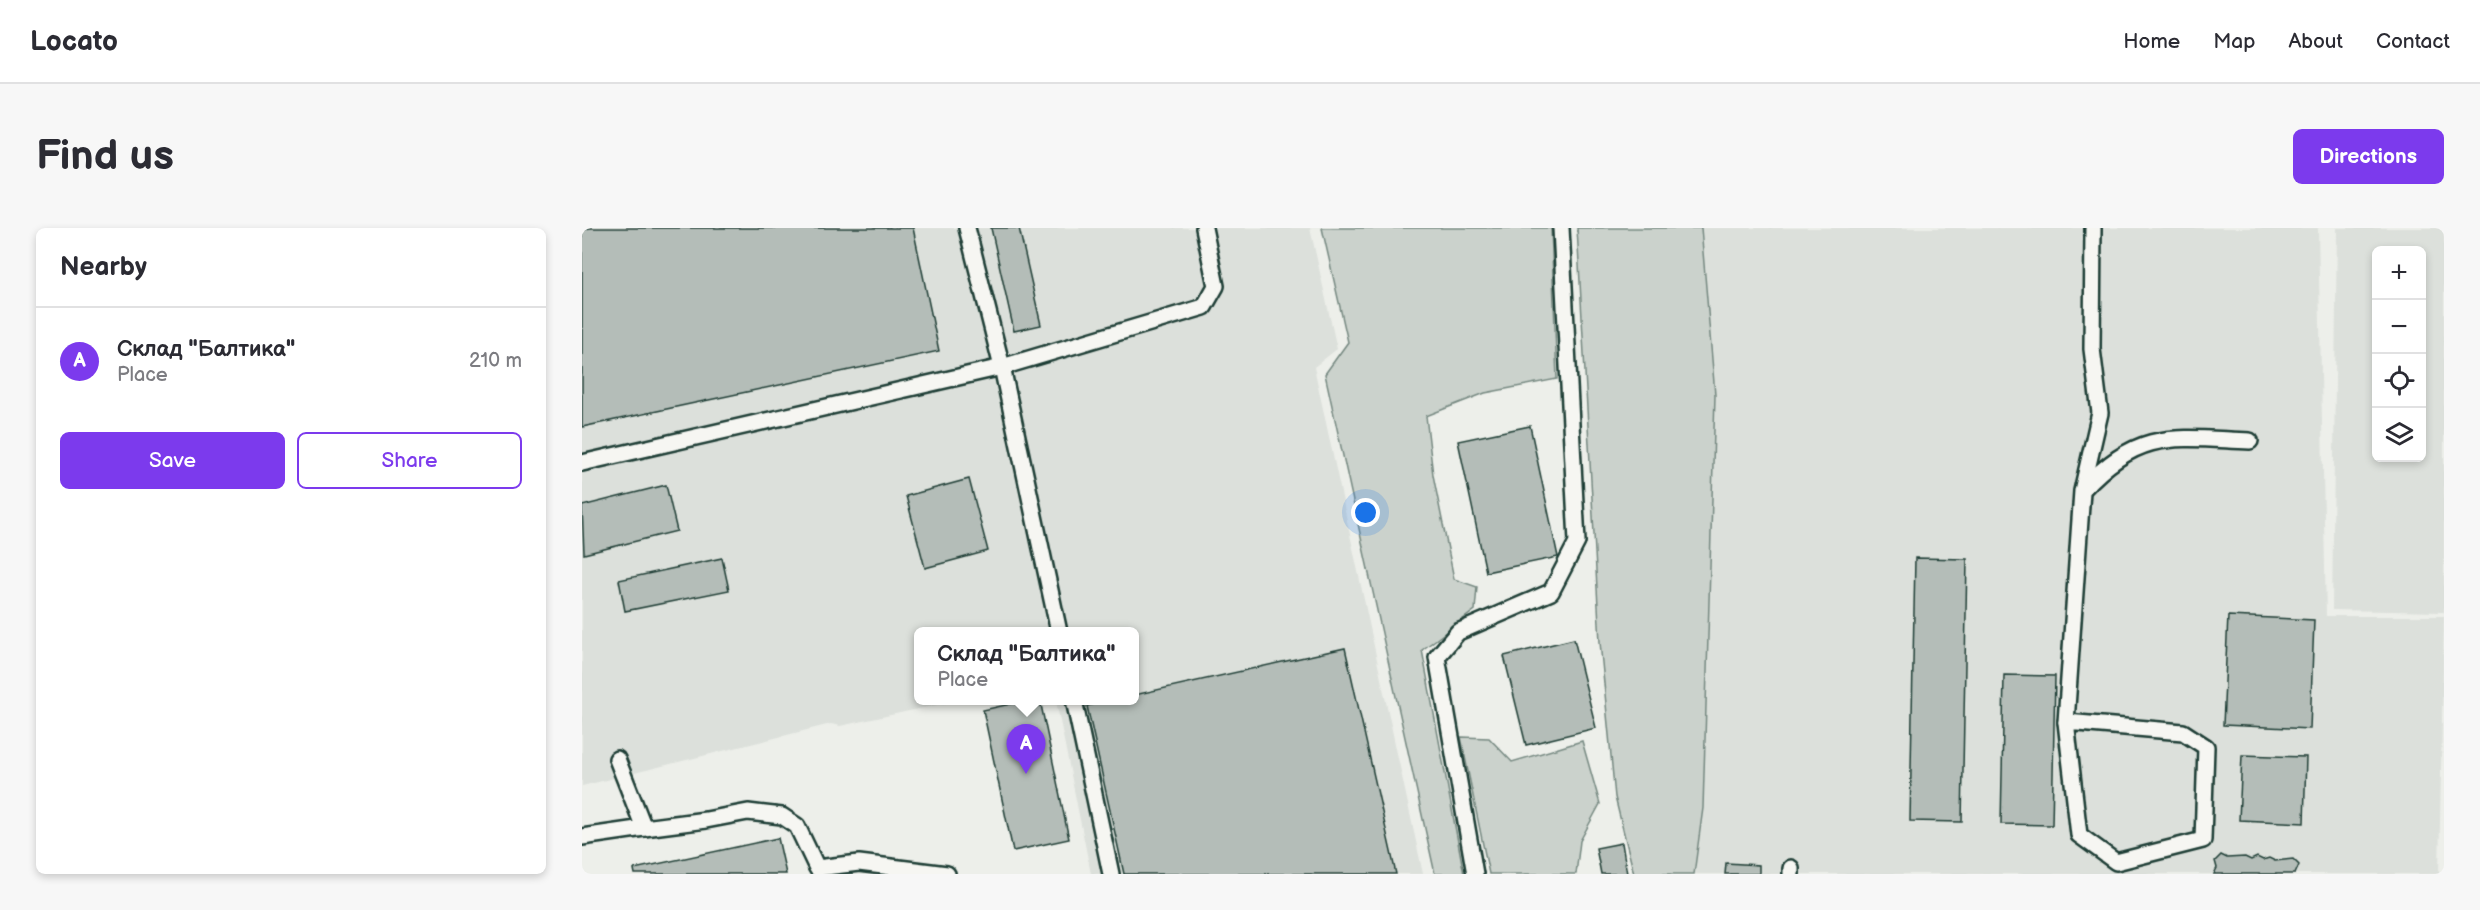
<!DOCTYPE html>
<html lang="en">
<head>
<meta charset="utf-8">
<style>
  :root { --surface:#fff; --page:#f7f7f7; --text:#2b2b33; --muted:#7c7c81; --line:#e1e1e2; --accent:#7c3aed }
  body { margin:0; font-family:"Balsamiq Sans",sans-serif; background:var(--page); color:var(--text) }
  .controls { position:absolute; right:18px; top:18px; display:grid; overflow:hidden; border-radius:9px; box-shadow:0 3px 9px #0003 }
  .controls button { width:54px; height:54px; display:grid; place-items:center; padding:0; border:0; border-bottom:2px solid var(--line); background:var(--surface); color:var(--text); font:30px sans-serif }
  .you { position:absolute; left:784px; top:285px; width:21px; height:21px; margin:-15px; border:4px solid #fff; border-radius:50%; background:#1a73e8; box-shadow:0 0 0 9px #1a73e833 }
  .badge { display:grid; place-items:center; width:39px; height:39px; border-radius:50%; background:var(--accent); color:#fff; font-size:20px; font-weight:700 }
  .pin { position:absolute; translate:-50% -50px; filter:drop-shadow(0 2px 3px #0008) }
  .pin::after { content:''; position:absolute; top:32px; width:21px; height:18px; background:inherit; clip-path:polygon(0 0,100% 0,50% 100%) }
  .popup { position:absolute; left:332px; top:399px; width:225px; height:78px; box-sizing:border-box; display:grid; place-content:center; border-radius:9px; background:var(--surface); filter:drop-shadow(0 2px 4px #0005); font-size:20px; white-space:nowrap; color:var(--muted) }
  .popup b { font-size:22px; color:var(--text) }
  .popup::after { content:''; position:absolute; left:50%; top:100%; margin-left:-12px; border:12px solid transparent; border-top-color:var(--surface) }
  .list { margin:0; padding:0; list-style:none }
  h2 { display:flex; justify-content:space-between; align-items:center; height:78px; margin:0; padding:0 24px; font-size:26px }
  h2 small { font-size:20px; font-weight:400; color:var(--muted) }
  .list li { display:grid; grid-template-columns:39px 1fr auto; gap:18px; align-items:center; box-sizing:border-box; height:108px; padding:0 24px; border-top:2px solid var(--line) }
  .list b { display:block; font-size:22px; white-space:nowrap }
  .list p { margin:0; font-size:20px; white-space:nowrap; color:var(--muted) }
  .list em { font-size:20px; font-style:normal; color:var(--muted) }
  .actions { display:flex; gap:12px; padding:18px 24px }
  .actions a { flex:1; padding:14px 0; border:2px solid var(--accent); border-radius:9px; text-align:center; font-size:21px; color:var(--accent) }
  .actions .main { background:var(--accent); color:#fff }
  .icon { flex:none; width:33px; height:33px; fill:none; stroke:currentColor; stroke-width:2; stroke-linecap:round; stroke-linejoin:round }
  .map { position:relative; flex:none; width:1862px; height:646px; overflow:hidden; border-radius:9px }
  header { display:flex; align-items:center; gap:36px; box-sizing:border-box; height:84px; padding:0 30px; background:var(--surface); border-bottom:2px solid var(--line) }
  header strong { font-size:28px }
  nav { display:flex; gap:33px; margin-inline-start:auto; font-size:21px }
  .intro { display:flex; align-items:center; justify-content:space-between; box-sizing:border-box; height:144px; padding:0 36px }
  h1 { margin:0; font-size:42px }
  .button { padding:15px 27px; border-radius:9px; background:var(--accent); color:#fff; font-size:21px; font-weight:700 }
  main { display:flex; gap:36px; padding:0 36px }
  aside { flex:1; background:var(--surface); border-radius:9px; box-shadow:0 3px 9px #0003 }
  .map>svg:first-child { display:block }
</style>
</head>
<body>
<header>
<strong>Locato</strong>
<nav><a>Home</a><a>Map</a><a>About</a><a>Contact</a></nav>
</header>
<div class="intro"><h1>Find us</h1><a class="button">Directions</a></div>
<main>
<aside>
<h2>Nearby<small></small></h2>
<ul class="list">
<li><span class="badge">A</span><div><b>Склад &quot;Балтика&quot;</b><p>Place</p></div><em>210 m</em></li>
</ul>
<div class="actions"><a class="main">Save</a><a>Share</a></div>
</aside>
<div class="map">
<svg width="1862" height="646" viewBox="0 0 1862 646">
  <rect width="100%" height="100%" fill="#edefea"/>
  <filter id="ink" filterUnits="userSpaceOnUse"><feTurbulence type="fractalNoise" baseFrequency=".0167" numOctaves="2"/><feDisplacementMap in="SourceGraphic" scale="12" xChannelSelector="R" yChannelSelector="G"/><feConvolveMatrix kernelMatrix="1 2 1 2 8 2 1 2 1" color-interpolation-filters="sRGB"/></filter>
  <g filter="url(#ink)">
    <g fill="#dce0db" fill-rule="evenodd">
      <polygon points="0,0 728,0 755,121 732,139 841,646 509,646 474,473 552,472 552,404 336,404 336,472 373,473 258,498 249,496 0,558"/>
      <polygon points="1109,0 1736,0 1744,388 1862,388 1857,646 1090,646"/>
      <path d="M 1755,0 L 1862,0 L 1862,384 L 1750,382 ZM 1794,22 L 1840,22 L 1840,230 L 1794,230 Z"/>
    </g>
    <g fill="#cbd2cc" stroke="#758880" stroke-width="1.5">
      <polygon points="740,0 969,0 975,151 903,165 844,188 851,247 872,351 895,359 893,382 840,422 882,646 853,646 743,146 766,114"/>
      <polygon points="995,0 1119,0 1133,167 1121,580 1112,646 1052,646 1033,569 1018,414"/>
      <polygon points="879,509 907,510 930,534 1000,513 1018,576 998,613 994,646 907,646"/>
    </g>
    <g fill="#b4bdb8" stroke="#1f3d34" stroke-width="1.5">
      <polygon points="8,0 331,0 357,123 0,199 0,2"/>
      <polygon points="409,0 437,0 459,97 432,103"/>
      <polygon points="948,198 976,329 904,344 876,213"/>
      <polygon points="387,251 406,323 343,340 324,268"/>
      <polygon points="84,257 95,303 2,326 0,278"/>
      <polygon points="140,330 147,362 43,383 37,352"/>
      <polygon points="1333,330 1385,331 1380,594 1328,593"/>
      <polygon points="1646,388 1732,392 1728,501 1641,497"/>
      <polygon points="992,411 1014,500 944,517 922,428"/>
      <polygon points="763,420 814,646 542,646 505,478 529,472 552,472 552,467"/>
      <polygon points="1422,447 1473,448 1470,597 1419,596"/>
      <polygon points="446,472 458,472 487,611 431,623 401,482"/>
      <polygon points="1660,527 1724,529 1722,595 1657,592"/>
      <polygon points="196,610 204,646 53,646 52,641"/>
      <polygon points="1040,615 1045,646 1019,646 1014,620"/>
      <polygon points="1639,627 1645,630 1663,629 1669,632 1675,629 1681,632 1687,630 1693,633 1711,631 1717,637 1713,646 1632,646 1635,640 1633,633"/>
      <polygon points="1144,635 1177,637 1177,646 1143,646"/>
    </g>
    <g fill="none" stroke-linecap="round" stroke-linejoin="round">
      <g stroke="#1f3d34" stroke-width="20">
        <g id="minor">
          <polyline points="0,235 420,139 385,0"/>
          <path d="M 1502,260 C 1558,200 1593,210 1668,213"/>
          <polyline points="477,404 420,139 622,79 634,58 622,0"/>
          <polyline points="492,472 529,646"/>
          <polyline points="1484,494 1500,263 1518,185 1510,121 1511,0"/>
          <polygon points="1484,494 1601,504 1624,519 1621,612 1534,634 1497,607"/>
          <polyline points="35,531 62,600 124,592 166,584 200,588 215,598 235,640 277,635 365,646"/>
          <polyline points="0,609 62,600"/>
          <polyline points="893,646 855,429 876,404 969,364 995,314 979,0"/>
          <polyline points="1209,646 1209,640"/>
        </g>
      </g>
      <use href="#minor" stroke="#f6f6f2" stroke-width="15"/>
    </g>
  </g>
</svg>
<div class="controls">
<button>+</button>
<button>−</button>
<button><svg class="icon" aria-label="locate" viewBox="0 0 24 24"><circle cx="12" cy="12" r="6"/><path d="M12 2v4M12 18v4M2 12h4M18 12h4"/></svg></button>
<button><svg class="icon" aria-label="layers" viewBox="0 0 24 24"><path d="M12 4l9 5-9 5-9-5zM3 14l9 5 9-5"/></svg></button>
</div>
<div class="you"></div>
<div class="pin badge" style="left:444px;top:546px">A</div>
<div class="popup"><b>Склад &quot;Балтика&quot;</b>Place</div>
</div>
</main>
</body>
</html>
